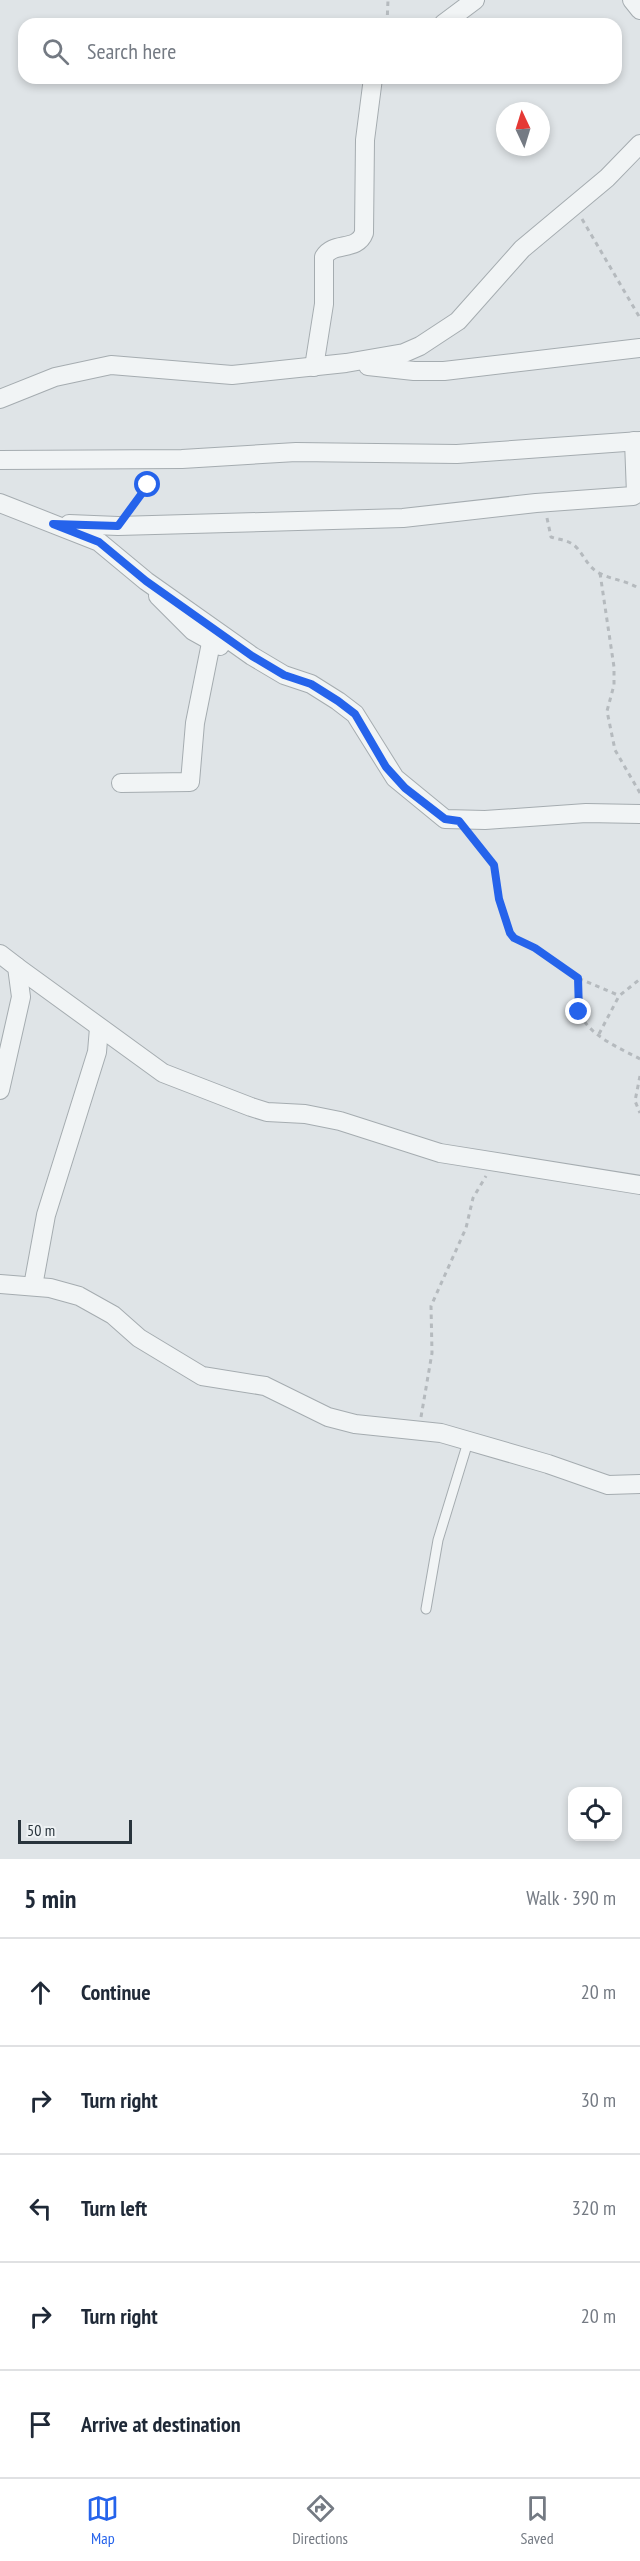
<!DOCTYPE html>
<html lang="en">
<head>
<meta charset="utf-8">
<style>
  :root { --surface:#fff; --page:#f2f2f3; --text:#1f2937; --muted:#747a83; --line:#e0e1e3; --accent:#2563eb }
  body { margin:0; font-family:"PT Sans Narrow",sans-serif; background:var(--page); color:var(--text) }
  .controls { position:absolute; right:18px; bottom:18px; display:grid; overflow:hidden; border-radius:12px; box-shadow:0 3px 9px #0003 }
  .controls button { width:54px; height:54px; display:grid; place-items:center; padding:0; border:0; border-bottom:2px solid var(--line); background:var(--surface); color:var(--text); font:30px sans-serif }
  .compass { position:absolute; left:496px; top:102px; width:54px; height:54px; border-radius:50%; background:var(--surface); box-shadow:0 3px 9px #0003; rotate:356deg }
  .scale { position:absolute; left:18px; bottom:15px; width:114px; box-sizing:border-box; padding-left:6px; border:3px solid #29343c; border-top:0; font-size:16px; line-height:21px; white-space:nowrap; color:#29343c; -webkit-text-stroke:4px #eef2f4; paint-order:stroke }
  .stop { position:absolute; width:18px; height:18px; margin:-14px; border:4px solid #2563eb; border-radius:50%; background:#fff }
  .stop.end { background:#2563eb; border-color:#fff; box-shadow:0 2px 6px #0008 }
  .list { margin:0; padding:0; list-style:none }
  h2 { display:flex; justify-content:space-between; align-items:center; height:78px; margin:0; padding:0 24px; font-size:26px }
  h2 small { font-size:20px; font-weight:400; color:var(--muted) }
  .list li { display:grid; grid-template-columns:39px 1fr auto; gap:18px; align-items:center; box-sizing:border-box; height:108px; padding:0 24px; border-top:2px solid var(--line) }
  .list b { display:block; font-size:22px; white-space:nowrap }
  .list em { font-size:20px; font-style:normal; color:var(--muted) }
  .icon { flex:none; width:33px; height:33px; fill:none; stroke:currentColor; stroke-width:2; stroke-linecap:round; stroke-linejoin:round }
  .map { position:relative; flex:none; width:640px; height:1859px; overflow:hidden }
  .search { position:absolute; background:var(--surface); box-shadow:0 3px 9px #0003; left:18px; right:18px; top:18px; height:66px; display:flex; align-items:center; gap:15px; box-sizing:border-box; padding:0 21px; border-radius:18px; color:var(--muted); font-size:22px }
  .sheet { height:618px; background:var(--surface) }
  nav { display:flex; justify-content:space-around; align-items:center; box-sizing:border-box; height:84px; border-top:2px solid var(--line); background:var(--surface); font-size:16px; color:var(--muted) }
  nav a { display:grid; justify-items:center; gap:3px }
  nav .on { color:var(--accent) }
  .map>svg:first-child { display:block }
</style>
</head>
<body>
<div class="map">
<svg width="640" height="1859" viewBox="0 0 640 1859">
  <rect width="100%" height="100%" fill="#dfe4e7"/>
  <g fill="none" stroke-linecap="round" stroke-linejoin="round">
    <g stroke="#a5acb0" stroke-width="11">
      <polyline id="lane" points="426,1609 438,1540 468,1442"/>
    </g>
    <g stroke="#a5acb0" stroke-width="20">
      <g id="street">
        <polyline points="632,0 640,10"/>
        <polyline points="443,24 475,0"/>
        <polyline points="368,366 414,371 444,371 640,348"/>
        <path d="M 314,367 L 324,304 L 324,257 C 333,241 357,252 364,233 L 365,140 L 373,78"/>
        <polyline points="0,399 55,377 111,365 232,375 346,363 404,353 420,346 458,321 522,249 607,178 640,144"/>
        <polyline points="0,460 182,459 296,452 457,454 640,441"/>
        <polyline points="0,503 99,542 146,581 252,656 284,675 311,684 338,701 355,714 395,778 445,819 485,820 586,813 640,814"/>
        <polyline points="69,524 118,526 403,518 536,503 633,496 636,494 634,441"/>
        <polyline points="158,596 193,631 220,646"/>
        <polyline points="121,783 190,782 195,723 211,643"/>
        <polyline points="0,954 17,967 21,997 0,1090"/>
        <polyline points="17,967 163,1073 251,1107 267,1112 305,1114 340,1121 440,1153 640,1185"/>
        <polyline points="0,1284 50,1288 79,1296 113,1315 139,1338 202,1376 265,1386 328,1417 355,1424 441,1433 548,1464 608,1485 640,1484"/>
        <polyline points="33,1286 46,1215 97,1052 99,1028"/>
      </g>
    </g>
    <g stroke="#b5babe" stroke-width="3" stroke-dasharray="4.5 4.5" stroke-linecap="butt">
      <polyline points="387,24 388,0"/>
      <polyline points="582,219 640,318"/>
      <polyline points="130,509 148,485 159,477"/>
      <path d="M 547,518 L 551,537 C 560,540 570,540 577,548 C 585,557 588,567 599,573 C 612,580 626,580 640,589"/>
      <polyline points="600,573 614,667 614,685 607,711 615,750 640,793"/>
      <polyline points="472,836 494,865 499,899 514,938 535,948 578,978 620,996"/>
      <path d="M 578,978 C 580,988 576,1001 579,1010 C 586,1035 620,1048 640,1059"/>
      <polyline points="599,1034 619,996 640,979"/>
      <polyline points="640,1076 635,1101 640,1113"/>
      <polyline points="421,1417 432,1353 431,1306 466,1228 473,1198 486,1176"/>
    </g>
    <use href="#lane" stroke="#f1f4f5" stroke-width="9"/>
    <use href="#street" stroke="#f1f4f5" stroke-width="18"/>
  </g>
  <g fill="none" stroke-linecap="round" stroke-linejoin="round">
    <polyline stroke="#2563eb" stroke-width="8" points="148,485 118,526 53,524 99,542 146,581 252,656 284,675 311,684 338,701 355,714 386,767 405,788 445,819 459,821 494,865 499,899 510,933 514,938 535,948 578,978 579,1012"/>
  </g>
</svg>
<div class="controls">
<button><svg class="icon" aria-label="locate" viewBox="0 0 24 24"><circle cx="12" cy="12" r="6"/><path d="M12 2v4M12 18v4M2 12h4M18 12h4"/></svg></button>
</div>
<svg class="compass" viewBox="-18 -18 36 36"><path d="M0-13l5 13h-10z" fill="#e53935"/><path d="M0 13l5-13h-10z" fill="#747a83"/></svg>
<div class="scale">50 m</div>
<div class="stop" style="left:148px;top:485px"></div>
<div class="stop end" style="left:579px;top:1012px"></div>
<div class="search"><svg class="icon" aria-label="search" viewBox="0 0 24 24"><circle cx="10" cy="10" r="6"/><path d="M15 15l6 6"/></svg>Search here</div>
</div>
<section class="sheet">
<h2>5 min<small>Walk · 390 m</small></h2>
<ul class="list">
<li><svg class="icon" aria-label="ahead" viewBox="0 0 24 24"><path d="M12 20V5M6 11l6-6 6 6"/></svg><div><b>Continue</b></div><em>20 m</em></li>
<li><svg class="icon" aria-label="right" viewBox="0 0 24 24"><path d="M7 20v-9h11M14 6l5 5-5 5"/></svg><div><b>Turn right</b></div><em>30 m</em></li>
<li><svg class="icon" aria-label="left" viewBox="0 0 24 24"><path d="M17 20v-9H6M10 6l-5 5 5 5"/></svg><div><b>Turn left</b></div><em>320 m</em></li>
<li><svg class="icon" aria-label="right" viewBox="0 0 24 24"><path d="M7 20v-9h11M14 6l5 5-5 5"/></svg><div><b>Turn right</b></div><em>20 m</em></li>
<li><svg class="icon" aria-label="arrive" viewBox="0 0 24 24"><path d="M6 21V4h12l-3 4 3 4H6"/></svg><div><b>Arrive at destination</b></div></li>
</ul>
</section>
<nav>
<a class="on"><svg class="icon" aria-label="map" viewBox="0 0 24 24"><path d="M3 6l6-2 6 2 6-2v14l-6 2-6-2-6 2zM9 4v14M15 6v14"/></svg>Map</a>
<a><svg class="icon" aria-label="directions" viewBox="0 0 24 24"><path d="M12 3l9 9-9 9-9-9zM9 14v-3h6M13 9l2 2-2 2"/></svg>Directions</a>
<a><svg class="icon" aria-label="saved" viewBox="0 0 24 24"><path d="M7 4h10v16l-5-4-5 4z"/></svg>Saved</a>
</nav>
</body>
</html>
